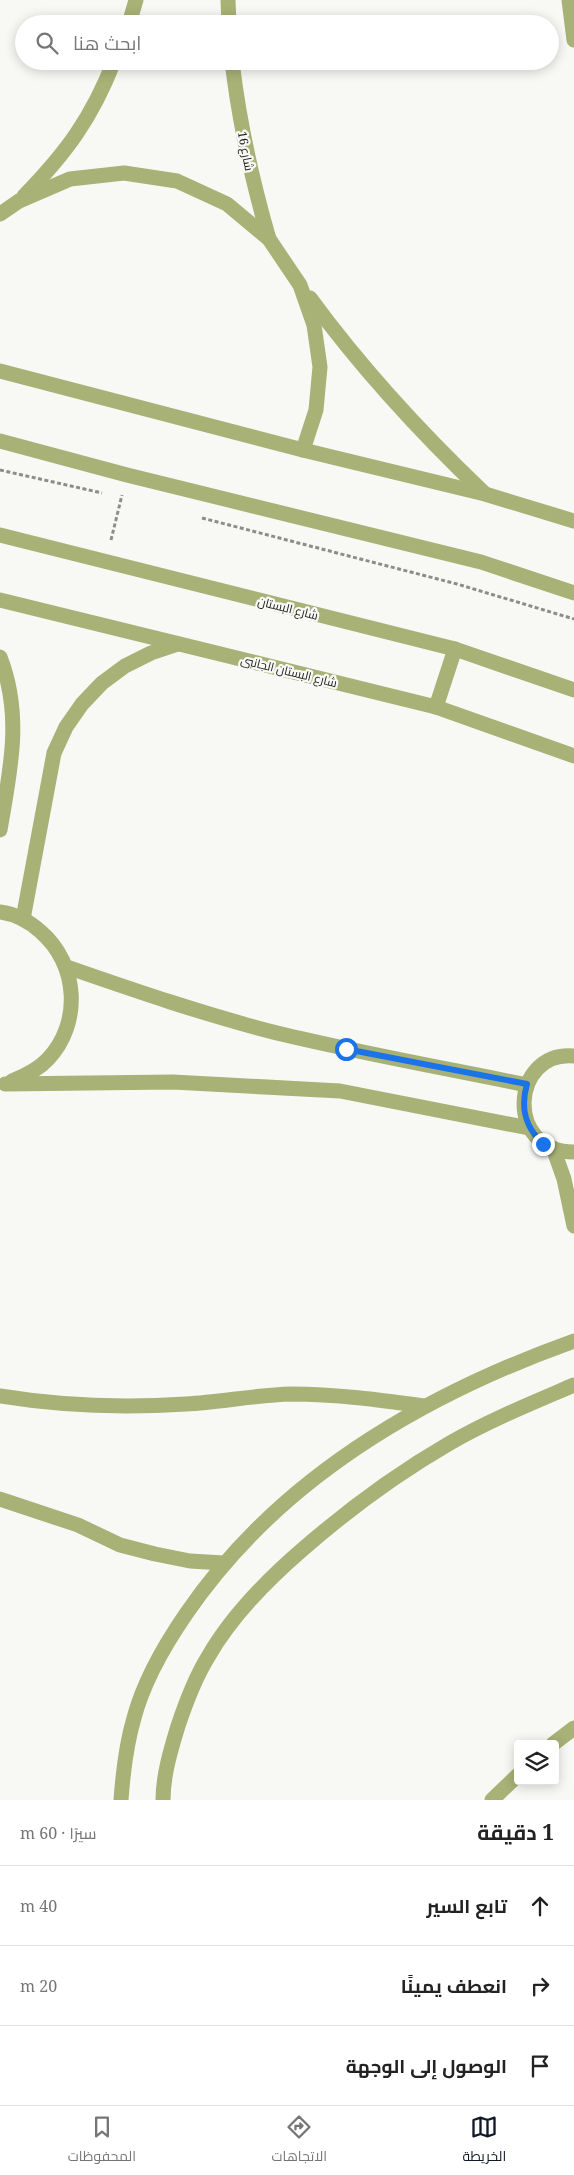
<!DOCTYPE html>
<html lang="ar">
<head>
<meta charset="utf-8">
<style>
  :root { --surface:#fff; --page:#f6f6f6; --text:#222; --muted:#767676; --line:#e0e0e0; --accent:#111827 }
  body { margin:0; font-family:"Noto Serif",Cairo,serif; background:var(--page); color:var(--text); direction:rtl }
  .controls { position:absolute; right:15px; bottom:15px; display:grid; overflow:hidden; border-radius:5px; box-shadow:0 2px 12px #0003 }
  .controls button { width:45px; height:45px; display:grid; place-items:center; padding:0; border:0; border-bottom:1px solid var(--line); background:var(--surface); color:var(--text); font:25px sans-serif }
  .stop { position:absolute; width:15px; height:15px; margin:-11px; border:4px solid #1a73e8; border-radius:50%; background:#fff }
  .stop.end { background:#1a73e8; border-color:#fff; box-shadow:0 1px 5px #0008 }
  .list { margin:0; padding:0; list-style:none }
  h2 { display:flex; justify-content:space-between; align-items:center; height:65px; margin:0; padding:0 20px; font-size:21px }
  h2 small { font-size:16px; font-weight:400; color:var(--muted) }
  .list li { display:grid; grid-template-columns:32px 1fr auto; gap:15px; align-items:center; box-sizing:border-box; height:80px; padding:0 20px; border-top:1px solid var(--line) }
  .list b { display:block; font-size:19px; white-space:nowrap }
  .list em { font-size:16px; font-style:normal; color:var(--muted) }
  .icon { flex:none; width:28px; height:28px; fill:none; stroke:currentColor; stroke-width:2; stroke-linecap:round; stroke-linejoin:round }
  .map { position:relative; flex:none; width:574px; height:1800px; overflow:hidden; direction:ltr }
  .search { position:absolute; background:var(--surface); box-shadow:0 2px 12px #0003; left:15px; right:15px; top:15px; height:55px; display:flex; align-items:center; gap:12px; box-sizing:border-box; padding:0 18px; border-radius:28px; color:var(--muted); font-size:19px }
  .sheet { height:305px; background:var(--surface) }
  nav { display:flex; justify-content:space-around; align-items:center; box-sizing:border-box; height:70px; border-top:1px solid var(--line); background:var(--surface); font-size:14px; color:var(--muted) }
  nav a { display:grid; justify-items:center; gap:2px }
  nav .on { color:var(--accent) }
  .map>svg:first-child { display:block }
</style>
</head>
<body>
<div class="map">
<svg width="574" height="1800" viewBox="0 0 574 1800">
  <rect width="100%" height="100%" fill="#f8f9f5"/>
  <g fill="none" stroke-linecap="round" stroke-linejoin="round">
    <g stroke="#8c8d8a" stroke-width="3" stroke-dasharray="4 2.5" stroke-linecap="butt">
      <polyline points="0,470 102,493"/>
      <polyline points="202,518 457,584 574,619"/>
      <polyline points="111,540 122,495"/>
    </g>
    <g stroke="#a8b176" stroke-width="15">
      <polyline points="228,0 229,24"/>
      <polyline points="569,0 574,40"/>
      <polyline points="129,24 136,0"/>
      <path d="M 232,61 C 239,122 252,180 269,239"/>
      <path d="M 24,196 C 66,153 92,118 114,61"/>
      <polyline points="0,214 19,201 70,179 124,173 177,181 227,204 269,239 300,285 314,325 320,367 316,410 303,450"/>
      <path d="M 310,298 C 362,369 420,432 484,493"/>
      <polyline points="0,371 303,450 485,494 574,521"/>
      <polyline points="0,600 436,707 574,756"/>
      <path d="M 0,657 C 23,716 10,771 0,830"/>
      <path d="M 0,912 C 15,914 30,922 41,932 C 78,964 82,1023 48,1059 C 38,1070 25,1076 12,1081"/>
      <polyline points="23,919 54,753 66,727 82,704 102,683 125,666 151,653 178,644"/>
      <path d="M 67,967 C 136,991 206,1015 277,1033 C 360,1053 444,1068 527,1085"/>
      <path d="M 574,1056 C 511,1050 504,1152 574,1152"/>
      <polyline points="5,1084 173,1082 340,1091 529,1128"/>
      <polyline points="553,1148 564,1179 574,1226"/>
      <path d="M 0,1396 C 61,1406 124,1408 186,1404 C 221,1402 256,1395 291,1394 C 336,1394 380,1400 424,1406"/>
      <polyline points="0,1499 78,1525 120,1545 155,1554 190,1561 224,1563"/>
      <polyline points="553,1744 574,1728"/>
      <path d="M 121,1800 C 123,1772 126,1745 134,1718 C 144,1680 164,1646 186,1614 C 278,1479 423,1395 574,1341"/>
      <path d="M 163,1800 C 163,1775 171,1749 178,1726 C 186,1702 195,1678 208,1657 C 232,1615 267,1580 303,1549 C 349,1509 398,1473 450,1443 C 490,1420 532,1403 574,1385"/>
      <polyline points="492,1800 518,1775"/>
    </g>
    <g stroke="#a8b176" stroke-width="15">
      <polyline points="0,441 127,475 481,562 574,593"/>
      <polyline points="0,535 455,649 574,690"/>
      <polyline points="436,707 455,649"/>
    </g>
  </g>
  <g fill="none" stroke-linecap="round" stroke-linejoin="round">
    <path stroke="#1a73e8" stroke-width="6" d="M 346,1049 L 527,1084 C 520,1108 525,1127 543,1144"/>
  </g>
  <g text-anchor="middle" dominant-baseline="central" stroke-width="4.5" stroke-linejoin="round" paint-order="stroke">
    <g font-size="12" fill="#1a1b19" stroke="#f8f9f5">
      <text transform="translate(246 151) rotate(79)">شارع 16</text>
      <text transform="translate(288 608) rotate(14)">شارع البستان</text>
      <text transform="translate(289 671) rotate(14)">شارع البستان الجانبى</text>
    </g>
  </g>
</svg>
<div class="controls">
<button><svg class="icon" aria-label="layers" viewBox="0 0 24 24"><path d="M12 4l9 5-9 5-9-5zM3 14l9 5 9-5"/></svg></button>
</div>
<div class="stop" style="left:346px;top:1049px"></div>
<div class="stop end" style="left:543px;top:1144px"></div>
<div class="search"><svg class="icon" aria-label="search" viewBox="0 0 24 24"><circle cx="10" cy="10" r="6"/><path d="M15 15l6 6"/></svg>ابحث هنا</div>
</div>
<section class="sheet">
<h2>1 دقيقة<small>سيرًا · 60 m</small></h2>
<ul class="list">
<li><svg class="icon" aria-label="ahead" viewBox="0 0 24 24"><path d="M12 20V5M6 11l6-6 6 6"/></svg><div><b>تابع السير</b></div><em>40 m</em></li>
<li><svg class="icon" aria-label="right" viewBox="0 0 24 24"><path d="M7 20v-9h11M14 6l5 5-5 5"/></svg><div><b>انعطف يمينًا</b></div><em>20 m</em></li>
<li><svg class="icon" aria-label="arrive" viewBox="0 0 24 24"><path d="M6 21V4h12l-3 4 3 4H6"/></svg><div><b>الوصول إلى الوجهة</b></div></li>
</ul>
</section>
<nav>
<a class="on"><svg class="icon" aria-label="map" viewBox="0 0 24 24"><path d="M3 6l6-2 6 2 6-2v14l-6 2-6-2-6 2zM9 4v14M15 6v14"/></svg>الخريطة</a>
<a><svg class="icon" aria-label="directions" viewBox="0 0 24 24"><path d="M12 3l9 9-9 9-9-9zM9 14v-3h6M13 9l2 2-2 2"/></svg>الاتجاهات</a>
<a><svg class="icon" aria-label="saved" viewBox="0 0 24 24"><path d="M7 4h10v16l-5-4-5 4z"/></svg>المحفوظات</a>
</nav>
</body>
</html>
